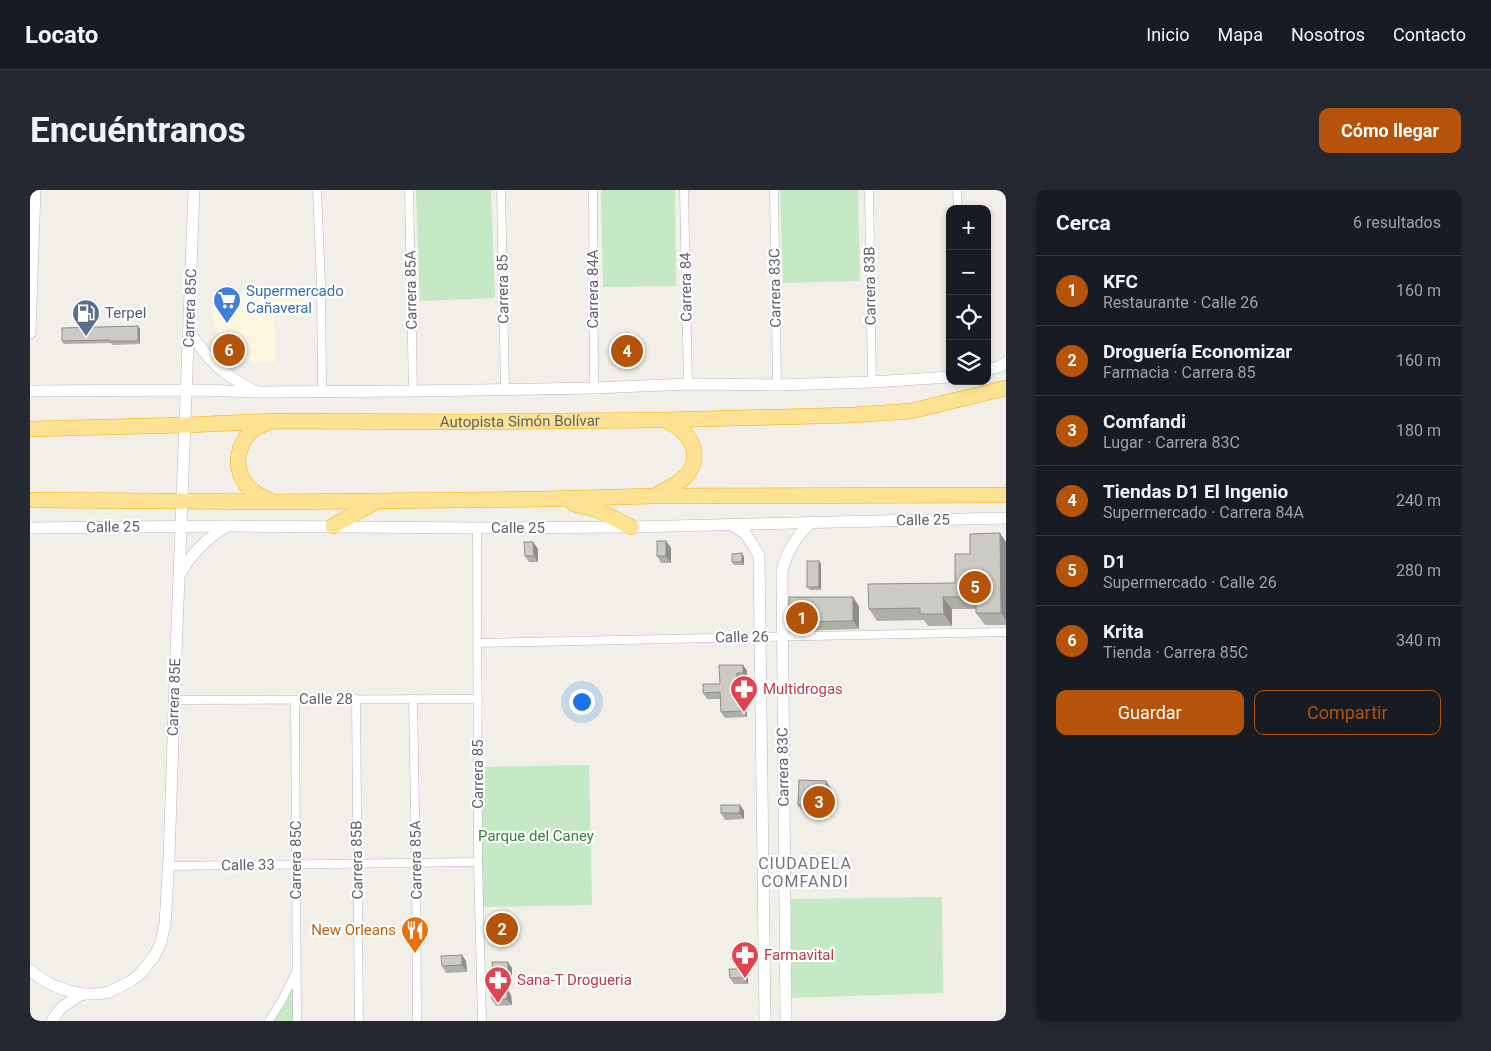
<!DOCTYPE html>
<html lang="es">
<head>
<meta charset="utf-8">
<style>
  :root { --surface:#171b24; --page:#242831; --text:#f1f3f6; --muted:#9ea1a6; --line:#363941; --accent:#b45309 }
  body { margin:0; font-family:Roboto,sans-serif; background:var(--page); color:var(--text) }
  .controls { position:absolute; right:15px; top:15px; display:grid; overflow:hidden; border-radius:10px; box-shadow:0 2px 8px #0003 }
  .controls button { width:45px; height:45px; display:grid; place-items:center; padding:0; border:0; border-bottom:1px solid var(--line); background:var(--surface); color:var(--text); font:25px sans-serif }
  .you { position:absolute; left:551px; top:511px; width:18px; height:18px; margin:-12px; border:4px solid #fff; border-radius:50%; background:#1a73e8; box-shadow:0 0 0 8px #1a73e833 }
  .badge { display:grid; place-items:center; width:32px; height:32px; border-radius:50%; background:var(--accent); color:#fff; font-size:16px; font-weight:700 }
  .pin { position:absolute; translate:-50% -50%; border:2px solid #fff; box-shadow:0 1px 5px #0006 }
  .list { margin:0; padding:0; list-style:none }
  h2 { display:flex; justify-content:space-between; align-items:center; height:65px; margin:0; padding:0 20px; font-size:21px }
  h2 small { font-size:16px; font-weight:400; color:var(--muted) }
  .list li { display:grid; grid-template-columns:32px 1fr auto; gap:15px; align-items:center; box-sizing:border-box; height:70px; padding:0 20px; border-top:1px solid var(--line) }
  .list b { display:block; font-size:19px; white-space:nowrap }
  .list p { margin:0; font-size:16px; white-space:nowrap; color:var(--muted) }
  .list em { font-size:16px; font-style:normal; color:var(--muted) }
  .actions { display:flex; gap:10px; padding:15px 20px }
  .actions a { flex:1; padding:11px 0; border:1px solid var(--accent); border-radius:10px; text-align:center; font-size:18px; color:var(--accent) }
  .actions .main { background:var(--accent); color:#fff }
  .icon { flex:none; width:28px; height:28px; fill:none; stroke:currentColor; stroke-width:2; stroke-linecap:round; stroke-linejoin:round }
  .map { position:relative; flex:none; width:976px; height:831px; overflow:hidden; border-radius:10px }
  header { display:flex; align-items:center; gap:30px; box-sizing:border-box; height:70px; padding:0 25px; background:var(--surface); border-bottom:1px solid var(--line) }
  header strong { font-size:24px }
  nav { display:flex; gap:28px; margin-inline-start:auto; font-size:18px }
  .intro { display:flex; align-items:center; justify-content:space-between; box-sizing:border-box; height:120px; padding:0 30px }
  h1 { margin:0; font-size:35px }
  .button { padding:12px 22px; border-radius:10px; background:var(--accent); color:#fff; font-size:18px; font-weight:700 }
  main { display:flex; gap:30px; padding:0 30px }
  aside { flex:1; background:var(--surface); border-radius:10px; box-shadow:0 2px 8px #0003 }
  .map>svg:first-child { display:block }
</style>
</head>
<body>
<header>
<strong>Locato</strong>
<nav><a>Inicio</a><a>Mapa</a><a>Nosotros</a><a>Contacto</a></nav>
</header>
<div class="intro"><h1>Encuéntranos</h1><a class="button">Cómo llegar</a></div>
<main>
<div class="map">
<svg width="976" height="831" viewBox="0 0 976 831">
  <rect width="100%" height="100%" fill="#f1efe8"/>
  <polygon fill="#fef7e0" points="277,100 278,122 244,123 245,172 224,172 213,168 203,162 194,153 188,143 184,132 182,104"/>
  <g fill="#c5e8c5">
    <polygon points="386,0 461,0 465,108 390,111"/>
    <polygon points="571,0 645,0 646,96 573,97"/>
    <polygon points="750,0 828,0 830,91 753,93"/>
    <polygon points="559,575 562,715 452,717 450,577"/>
    <polygon points="912,707 913,803 756,808 754,709"/>
    <polygon points="266,782 267,831 239,831"/>
  </g>
  <g fill="none" stroke-linecap="round" stroke-linejoin="round">
    <g stroke="#b5b8bc" stroke-width="9">
      <g id="street">
        <polyline points="287,0 291,94 292,201"/>
        <polyline points="379,0 383,201"/>
        <polyline points="471,0 475,199"/>
        <polyline points="563,0 564,198"/>
        <polyline points="654,0 658,194"/>
        <polyline points="744,0 747,195"/>
        <polyline points="839,0 842,192"/>
        <polyline points="927,0 928,19"/>
        <polyline points="447,338 448,672 452,831"/>
        <polyline points="448,453 976,442"/>
        <polyline points="326,509 329,831"/>
        <polyline points="383,509 386,673 387,831"/>
        <polyline points="144,510 448,509"/>
        <polyline points="265,510 267,831"/>
        <polyline points="139,676 448,672"/>
        <polyline points="239,831 252,810 265,784"/>
      </g>
    </g>
    <g stroke="#b6babf" stroke-width="12">
      <g id="secondary">
        <path d="M 159,141 C 178,170 193,185 225,201"/>
        <polyline points="0,143 5,0"/>
        <polyline points="957,180 971,176 976,172"/>
        <polyline points="0,201 169,200 229,202 383,201 564,198 658,194 747,195 842,192 920,187"/>
        <polyline points="701,335 715,343 729,365 735,831"/>
        <polyline points="0,338 197,336 447,338 601,337 976,328"/>
        <path d="M 151,382 C 163,362 177,348 197,336"/>
        <path d="M 0,780 C 16,794 33,801 54,804"/>
        <polyline points="22,831 31,818 48,806 55,804 67,804 79,802 101,791 110,784 125,765 131,752 135,734 139,668 145,490 164,0"/>
        <path d="M 756,831 L 752,381 C 757,361 766,347 781,332"/>
      </g>
    </g>
    <g stroke="#f9ab00" stroke-width="16">
      <g id="highway">
        <path d="M 237,233 C 210,241 199,274 217,296 C 224,304 232,307 241,311"/>
        <path id="s1" d="M 0,239 L 155,235 L 246,231 L 436,232 L 634,230 L 823,225 L 881,221 L 976,198"/>
        <path d="M 628,304 C 637,299 647,295 655,287 C 675,266 660,240 636,231"/>
        <polyline points="0,310 244,312 515,309 624,306 976,305"/>
        <polyline points="544,314 568,320 601,337"/>
        <polyline points="303,336 345,312"/>
      </g>
    </g>
    <use href="#street" stroke="#fff" stroke-width="8"/>
    <use href="#secondary" stroke="#fff" stroke-width="11"/>
    <use href="#highway" stroke="#fde293" stroke-width="15"/>
  </g>
  <g fill="#afaea9">
    <polygon points="110,139 110,154 82,155 81,153 34,154 32,151"/>
    <polygon points="636,351 641,358 641,373 631,373 627,366"/>
    <polygon points="503,352 508,359 508,372 499,372 495,366"/>
    <polygon points="976,352 976,435 955,435 946,423 946,419 922,419 922,436 898,436 894,430 847,431 839,419 925,393 940,364"/>
    <polygon points="712,363 714,367 714,375 704,375 702,372"/>
    <polygon points="789,371 791,374 791,400 780,400 777,397"/>
    <polygon points="829,416 829,439 765,441 759,432"/>
    <polygon points="713,475 717,481 717,489 712,489 712,513 717,519 717,527 695,528 691,522 690,509 677,509 673,503 690,494"/>
    <polygon points="796,591 802,600 802,625 775,624 768,615"/>
    <polygon points="710,615 714,621 714,629 695,630 691,623"/>
    <polygon points="477,728 481,734 482,744 469,744 465,738"/>
    <polygon points="436,771 437,782 416,783 412,776"/>
    <polygon points="482,778 482,788 467,789 463,782"/>
    <polygon points="713,779 718,785 718,794 704,794 700,788"/>
    <polygon points="481,805 482,815 466,816 462,810"/>
  </g>
  <g fill="#8f8d8a">
    <polygon points="108,136 110,139 110,154 108,151"/>
    <polygon points="970,343 976,352 976,430 971,423"/>
    <polygon points="636,351 641,358 641,373 636,366"/>
    <polygon points="503,352 508,359 508,372 504,366"/>
    <polygon points="712,363 714,367 714,375 712,372"/>
    <polygon points="789,371 791,374 791,400 789,397"/>
    <polygon points="823,407 829,416 829,439 823,431"/>
    <polygon points="913,407 922,419 922,436 914,424"/>
    <polygon points="713,475 717,481 717,489 713,483"/>
    <polygon points="707,483 712,489 712,513 717,519 717,527 708,513"/>
    <polygon points="796,591 802,600 802,625 795,615"/>
    <polygon points="710,615 714,621 714,629 710,623"/>
    <polygon points="477,728 481,734 482,744 477,737"/>
    <polygon points="432,765 436,771 437,782 432,775"/>
    <polygon points="478,772 482,778 482,788 478,782"/>
    <polygon points="713,779 718,785 718,794 713,788"/>
    <polygon points="477,798 481,805 482,815 477,809"/>
  </g>
  <g fill="#cccac5" stroke="#8f8d8a">
    <polygon points="108,136 108,151 79,151 79,150 32,151 32,138"/>
    <polygon points="970,343 971,423 946,423 946,407 913,407 914,424 890,424 890,418 839,419 838,394 925,393 925,364 940,364 940,344"/>
    <rect x="627" y="351" width="9" height="15"/>
    <polygon points="494,352 503,352 504,366 495,366"/>
    <polygon points="712,363 712,372 702,372 702,364"/>
    <rect x="777" y="371" width="12" height="26"/>
    <polygon points="759,407 823,407 823,431 759,432"/>
    <polygon points="689,475 713,475 713,483 707,483 708,513 712,513 712,521 691,522 690,502 673,503 673,494 690,494"/>
    <polygon points="769,590 796,591 795,615 768,615"/>
    <rect x="691" y="615" width="19" height="8"/>
    <polygon points="465,728 477,728 477,737 465,738"/>
    <polygon points="432,765 432,775 412,776 411,766"/>
    <polygon points="462,772 478,772 478,782 463,782"/>
    <polygon points="699,779 713,779 713,788 700,788"/>
    <polygon points="477,798 477,809 462,810 461,799"/>
  </g>
  <defs>
    <g id="supermarket-pin" transform="scale(1.4375)"><path d="M0 17L-7.5 6A9.5 9.5 0 1 1 7.5 6Z" fill="#3f7fe0" stroke="#fff"/><path d="M-6-5.5h2.5l.6 2H6L4.5 2H-2.5L-4.4-4H-6ZM-1.5 3.2a1.3 1.3 0 1 0 .1 0ZM3 3.2a1.3 1.3 0 1 0 .1 0Z" fill="#fff"/></g>
    <g id="fuel-pin" transform="scale(1.4375)"><path d="M0 17L-7.5 6A9.5 9.5 0 1 1 7.5 6Z" fill="#5c6f8a" stroke="#fff"/><path d="M-5.5-6h7V0h2V4h1.3V-2.5L3-4.5l.8-.8L6-3V5H2.5V1h-1V6h-7ZM-4.2-4.7v3.2H.2V-4.7Z" fill="#fff"/></g>
    <g id="pharmacy-pin" transform="scale(1.4375)"><path d="M0 17L-7.5 6A9.5 9.5 0 1 1 7.5 6Z" fill="#e0444e" stroke="#fff"/><path d="M-2-6h4v4h4v4h-4v4h-4v-4h-4v-4h4Z" fill="#fff"/></g>
    <g id="restaurant-pin" transform="scale(1.4375)"><path d="M0 17L-7.5 6A9.5 9.5 0 1 1 7.5 6Z" fill="#e8710a" stroke="#fff"/><path d="M-5-6h1v4h1v-4h1v4h1v-4h1v5L-1.5 .5V6h-2V.5L-5-1ZM5-6V6H3V1.5H1.5Q1.5-4 5-6Z" fill="#fff"/></g>
  </defs>
  <g fill-rule="evenodd">
    <use href="#supermarket-pin" x="197" y="110"/>
    <use href="#fuel-pin" x="56" y="123"/>
    <use href="#pharmacy-pin" x="714" y="499"/>
    <use href="#restaurant-pin" x="385" y="740"/>
    <use href="#pharmacy-pin" x="715" y="765"/>
    <use href="#pharmacy-pin" x="468" y="790"/>
  </g>
  <g text-anchor="middle" dominant-baseline="central" stroke-width="4.5" stroke-linejoin="round" paint-order="stroke">
    <g font-size="15" fill="#5f6368" stroke="#fff">
      <text transform="translate(840 96) rotate(-91)">Carrera 83B</text>
      <text transform="translate(656 97) rotate(-91)">Carrera 84</text>
      <text transform="translate(745 98) rotate(-91)">Carrera 83C</text>
      <text transform="translate(473 99) rotate(-91)">Carrera 85</text>
      <text transform="translate(563 99) rotate(-90)">Carrera 84A</text>
      <text transform="translate(381 100) rotate(-91)">Carrera 85A</text>
      <text transform="translate(160 118) rotate(-88)">Carrera 85C</text>
      <text stroke="none"><textPath href="#s1" startOffset="490">Autopista Simón Bolívar</textPath></text>
      <text transform="translate(893 330) rotate(-1)">Calle 25</text>
      <text transform="translate(83 337) rotate(-1)">Calle 25</text>
      <text x="488" y="338">Calle 25</text>
      <text transform="translate(712 447) rotate(-1)">Calle 26</text>
      <text transform="translate(144 507) rotate(-88)">Carrera 85E</text>
      <text x="296" y="509">Calle 28</text>
      <text transform="translate(753 577) rotate(-91)">Carrera 83C</text>
      <text transform="translate(448 584) rotate(-90)">Carrera 85</text>
      <text transform="translate(266 670) rotate(-90)">Carrera 85C</text>
      <text transform="translate(327 670) rotate(-91)">Carrera 85B</text>
      <text transform="translate(386 670) rotate(-91)">Carrera 85A</text>
      <text transform="translate(218 675) rotate(-1)">Calle 33</text>
    </g>
    <g font-size="15" fill="#366cbe" stroke="#fff" text-anchor="start">
      <text x="216" y="101">Supermercado<tspan x="216" dy="17">Cañaveral</tspan></text>
    </g>
    <g font-size="15" fill="#4e5e75" stroke="#fff" text-anchor="start">
      <text x="75" y="123">Terpel</text>
    </g>
    <g font-size="15" fill="#be3a42" stroke="#fff" text-anchor="start">
      <text x="733" y="499">Multidrogas</text>
      <text x="734" y="765">Farmavital</text>
      <text x="487" y="790">Sana-T Drogueria</text>
    </g>
    <g font-size="15" fill="#348238" stroke="#fff">
      <text x="506" y="646">Parque del Caney</text>
    </g>
    <g font-size="15" fill="#c56008" stroke="#fff" text-anchor="end">
      <text x="366" y="740">New Orleans</text>
    </g>
    <g font-size="16" letter-spacing="1" fill="#70757a" stroke="#fff">
      <text x="775" y="673">CIUDADELA<tspan x="775" dy="18">COMFANDI</tspan></text>
    </g>
  </g>
</svg>
<div class="controls">
<button>+</button>
<button>−</button>
<button><svg class="icon" aria-label="locate" viewBox="0 0 24 24"><circle cx="12" cy="12" r="6"/><path d="M12 2v4M12 18v4M2 12h4M18 12h4"/></svg></button>
<button><svg class="icon" aria-label="layers" viewBox="0 0 24 24"><path d="M12 4l9 5-9 5-9-5zM3 14l9 5 9-5"/></svg></button>
</div>
<div class="you"></div>
<div class="pin badge" style="left:772px;top:428px">1</div>
<div class="pin badge" style="left:472px;top:739px">2</div>
<div class="pin badge" style="left:789px;top:612px">3</div>
<div class="pin badge" style="left:597px;top:161px">4</div>
<div class="pin badge" style="left:945px;top:397px">5</div>
<div class="pin badge" style="left:199px;top:160px">6</div>
</div>
<aside>
<h2>Cerca<small>6 resultados</small></h2>
<ul class="list">
<li><span class="badge">1</span><div><b>KFC</b><p>Restaurante · Calle 26</p></div><em>160 m</em></li>
<li><span class="badge">2</span><div><b>Droguería Economizar</b><p>Farmacia · Carrera 85</p></div><em>160 m</em></li>
<li><span class="badge">3</span><div><b>Comfandi</b><p>Lugar · Carrera 83C</p></div><em>180 m</em></li>
<li><span class="badge">4</span><div><b>Tiendas D1 El Ingenio</b><p>Supermercado · Carrera 84A</p></div><em>240 m</em></li>
<li><span class="badge">5</span><div><b>D1</b><p>Supermercado · Calle 26</p></div><em>280 m</em></li>
<li><span class="badge">6</span><div><b>Krita</b><p>Tienda · Carrera 85C</p></div><em>340 m</em></li>
</ul>
<div class="actions"><a class="main">Guardar</a><a>Compartir</a></div>
</aside>
</main>
</body>
</html>
